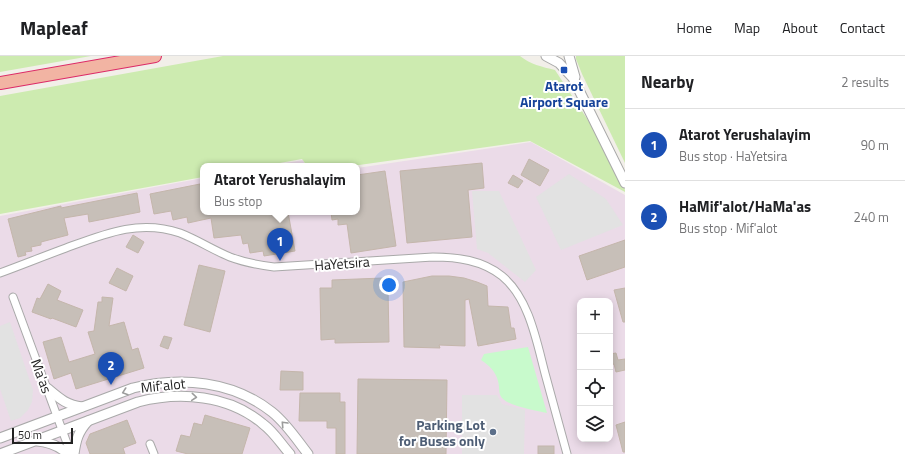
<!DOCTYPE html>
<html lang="en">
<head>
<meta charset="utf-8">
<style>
  :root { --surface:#fff; --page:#f6f6f6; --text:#202124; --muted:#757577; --line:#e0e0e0; --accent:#d40000 }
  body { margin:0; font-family:"Titillium Web",sans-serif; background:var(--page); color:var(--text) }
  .controls { position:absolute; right:12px; bottom:12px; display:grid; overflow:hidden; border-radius:8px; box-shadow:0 2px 10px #0003 }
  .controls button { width:36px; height:36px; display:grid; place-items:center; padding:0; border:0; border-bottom:1px solid var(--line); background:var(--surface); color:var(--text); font:20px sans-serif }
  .scale { position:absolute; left:12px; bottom:10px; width:61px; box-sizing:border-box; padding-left:4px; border:2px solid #222; border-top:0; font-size:11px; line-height:14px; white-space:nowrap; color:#222; -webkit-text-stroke:3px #fff; paint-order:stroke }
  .you { position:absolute; left:389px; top:229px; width:14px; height:14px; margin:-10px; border:3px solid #fff; border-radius:50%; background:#1a73e8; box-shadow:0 0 0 6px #1a73e833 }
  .badge { display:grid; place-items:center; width:26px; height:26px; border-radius:50%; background:var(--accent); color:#fff; font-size:13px; font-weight:700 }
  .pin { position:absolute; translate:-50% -33px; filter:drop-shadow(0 1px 2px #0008) }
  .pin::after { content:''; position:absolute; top:21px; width:14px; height:12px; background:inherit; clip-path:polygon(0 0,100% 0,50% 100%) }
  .popup { position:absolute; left:200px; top:107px; width:160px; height:52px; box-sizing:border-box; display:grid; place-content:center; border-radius:8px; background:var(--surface); filter:drop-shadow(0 1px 3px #0005); font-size:13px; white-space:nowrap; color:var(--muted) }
  .popup b { font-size:15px; color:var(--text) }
  .popup::after { content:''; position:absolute; left:50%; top:100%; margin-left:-8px; border:8px solid transparent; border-top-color:var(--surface) }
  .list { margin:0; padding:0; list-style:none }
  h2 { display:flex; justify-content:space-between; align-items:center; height:52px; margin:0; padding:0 16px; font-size:17px }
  h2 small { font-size:13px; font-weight:400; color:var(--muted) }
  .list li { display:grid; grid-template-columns:26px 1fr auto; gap:12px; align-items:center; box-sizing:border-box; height:72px; padding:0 16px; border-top:1px solid var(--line) }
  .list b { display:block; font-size:15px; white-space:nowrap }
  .list p { margin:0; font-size:13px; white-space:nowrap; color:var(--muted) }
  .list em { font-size:13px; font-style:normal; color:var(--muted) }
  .icon { flex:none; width:22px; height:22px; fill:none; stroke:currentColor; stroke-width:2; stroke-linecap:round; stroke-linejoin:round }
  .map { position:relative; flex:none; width:625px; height:398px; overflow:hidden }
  header { display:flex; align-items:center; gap:24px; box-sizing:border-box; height:56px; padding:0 20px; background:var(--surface); border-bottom:1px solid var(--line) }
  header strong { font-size:19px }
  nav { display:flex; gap:22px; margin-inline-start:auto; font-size:14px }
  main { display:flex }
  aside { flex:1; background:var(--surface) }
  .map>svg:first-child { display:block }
</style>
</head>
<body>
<header>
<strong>Mapleaf</strong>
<nav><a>Home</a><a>Map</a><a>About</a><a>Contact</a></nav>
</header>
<main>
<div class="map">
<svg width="625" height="398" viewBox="0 0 625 398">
  <rect width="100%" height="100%" fill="#f2efe9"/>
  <g fill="#ebdbe8" fill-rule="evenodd">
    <path d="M 531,86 L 625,139 L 625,398 L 0,398 L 0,160 L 203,122 L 203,156 L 357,156 L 357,112 ZM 580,245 L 610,245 L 610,383 L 580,383 Z"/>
    <polygon points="303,104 306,110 269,110"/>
  </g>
  <g fill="#cdebb0">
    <polygon points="0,0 91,0 0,16"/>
    <path d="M 223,0 L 520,0 C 530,8 542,11 555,14 L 601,84 L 625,134 L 625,136 L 530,85 L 352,110 L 307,110 L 302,103 L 263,110 L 203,110 L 203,121 L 0,158 L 0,40 Z"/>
    <polygon points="576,0 625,0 625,107 582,18 576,3"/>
  </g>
  <path fill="#c8facc" d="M 528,291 L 547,357 C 537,355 510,350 503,343 C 498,339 500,332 498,325 C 496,316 489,309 481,304 L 484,298 Z"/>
  <g fill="#e2e2e2">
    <polygon points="569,118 606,143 623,169 561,194 536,141"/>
    <polygon points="472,135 499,135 536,214 525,226 488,197 477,193"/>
    <polygon points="10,266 33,334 32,346 28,354 20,362 11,365 0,333 0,270"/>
    <polygon points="462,339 497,339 502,348 525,354 524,398 462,398"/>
  </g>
  <g fill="#c7bfb8" stroke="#c4b6ab">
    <polygon points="529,103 549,114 540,130 521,119"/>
    <polygon points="482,107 484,132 468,134 472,181 407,187 400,115"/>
    <polygon points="385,115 396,190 351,197 347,168 338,169 338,163 332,164 331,156 357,156 357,119"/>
    <polygon points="513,119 523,125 518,132 508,127"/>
    <polygon points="200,128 203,145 203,156 288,156 295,195 264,200 263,195 250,197 248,187 243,188 241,179 214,182 211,162 188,167 187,161 173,164 171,155 154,158 150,138"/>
    <polygon points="137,137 140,156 89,166 88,158 64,162 68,179 41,186 41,189 31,191 32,195 25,196 26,199 18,201 8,163 61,150 61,152"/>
    <polygon points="133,179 144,186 138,197 126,191"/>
    <polygon points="625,184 625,211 587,224 579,200"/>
    <polygon points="199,209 225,215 210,276 184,269"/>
    <polygon points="117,212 133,220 126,235 109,227"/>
    <polygon points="432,220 449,220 464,222 477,226 487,230 488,250 508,251 511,272 514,272 516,283 478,290 469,243 465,244 465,290 439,289 440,292 404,291 403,226"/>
    <polygon points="383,222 383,232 388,232 389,286 335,287 335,283 321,284 320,232 332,232 332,224"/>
    <polygon points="48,228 61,235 57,244 83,254 76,271 52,262 51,263 32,256 37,242 40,243"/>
    <polygon points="625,232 625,266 623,266 614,234"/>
    <polygon points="102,241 113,242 109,270 124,266 132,294 138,292 144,312 76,333 71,317 54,323 43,286 61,281 69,306 95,298 88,276 94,275 98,246 102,246"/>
    <polygon points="164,280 172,282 168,293 160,290"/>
    <polygon points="616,297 618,304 625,303 625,314 616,316 614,308 610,309 610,298"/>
    <polygon points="281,315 303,316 303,334 280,334"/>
    <polygon points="358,323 447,324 446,398 357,398"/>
    <polygon points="300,337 340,337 340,346 345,346 345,398 336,398 336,372 327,372 327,365 299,365"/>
    <polygon points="205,359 250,372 242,398 188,398 176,395 181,379 190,381 194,367 202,369"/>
    <polygon points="127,364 136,387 123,392 125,398 90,398 86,387 90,378"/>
    <polygon points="625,366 625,396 623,396 616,369"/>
    <rect x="538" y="390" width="16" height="8"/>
  </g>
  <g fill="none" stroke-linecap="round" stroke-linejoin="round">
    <g stroke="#a9a9a9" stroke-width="9">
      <g id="minor">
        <path d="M 0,217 C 22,209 44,200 66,192 C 104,178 139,163 180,177 C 198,184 213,194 230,201 C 246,207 258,209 274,211 L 433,201 C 457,201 482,204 502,220 C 530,243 537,288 546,321 C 553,347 560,372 567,398"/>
        <polyline points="13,241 71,398"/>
        <polyline points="150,388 154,398"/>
      </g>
    </g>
    <g stroke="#a9a9a9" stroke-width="11">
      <g id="tertiary">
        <polyline points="546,0 559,7 573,22 625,127"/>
        <polyline points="569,0 575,21"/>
        <path d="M 47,332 C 59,342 66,349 82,351"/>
        <path d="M 0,382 L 133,332 C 181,320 233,325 272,356 C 287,368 297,384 308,398"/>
        <path d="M 37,385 C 50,386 59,390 68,398"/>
        <path d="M 0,398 L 138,346 C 180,335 229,339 263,368 C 274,376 281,388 290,398"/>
        <path d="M 74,398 C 76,384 78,376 88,365"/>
      </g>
    </g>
    <g stroke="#dc2a67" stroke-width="14">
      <polyline id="trunk" points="0,27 155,0"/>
    </g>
    <use href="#minor" stroke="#fff" stroke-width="7"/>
    <use href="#tertiary" stroke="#fff" stroke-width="9"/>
    <use href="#trunk" stroke="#f2b4a3" stroke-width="12"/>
  </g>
  <defs><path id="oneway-chevron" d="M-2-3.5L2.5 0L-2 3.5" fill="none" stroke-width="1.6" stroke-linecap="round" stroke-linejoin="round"/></defs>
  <g stroke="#9c9c9c">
    <use href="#oneway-chevron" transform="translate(125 336) rotate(161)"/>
    <use href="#oneway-chevron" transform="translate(194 341) rotate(5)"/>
    <use href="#oneway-chevron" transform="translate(284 368) rotate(-133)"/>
  </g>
  <rect fill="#1a4fb4" stroke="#fff" stroke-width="1.5" x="560" y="10" width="8" height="8" rx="2"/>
  <circle fill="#5c6f8a" stroke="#fff" stroke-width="1.5" cx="493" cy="376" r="4"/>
  <g text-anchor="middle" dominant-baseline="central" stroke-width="4" stroke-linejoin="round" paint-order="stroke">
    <g font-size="14" font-weight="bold" fill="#164399" stroke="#fff">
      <text x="564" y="29">Atarot<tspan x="564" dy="16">Airport Square</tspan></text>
    </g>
    <g font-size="14" fill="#222" stroke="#fff">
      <text transform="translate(342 207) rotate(-4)">HaYetsira</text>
      <text transform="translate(42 320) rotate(70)">Ma'as</text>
      <text transform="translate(163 329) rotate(-6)">Mif'alot</text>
    </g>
    <g font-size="14" font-weight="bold" fill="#4e5e75" stroke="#fff" text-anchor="end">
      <text x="485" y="368">Parking Lot<tspan x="485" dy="16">for Buses only</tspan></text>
    </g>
  </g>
</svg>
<div class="controls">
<button>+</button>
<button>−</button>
<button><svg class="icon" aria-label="locate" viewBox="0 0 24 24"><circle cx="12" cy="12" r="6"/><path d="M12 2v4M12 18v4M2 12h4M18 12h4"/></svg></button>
<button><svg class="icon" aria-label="layers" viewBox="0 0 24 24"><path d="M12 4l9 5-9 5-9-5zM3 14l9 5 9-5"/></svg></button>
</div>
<div class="scale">50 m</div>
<div class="you"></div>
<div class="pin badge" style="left:280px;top:205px;background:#1a4fb4">1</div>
<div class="popup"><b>Atarot Yerushalayim</b>Bus stop</div>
<div class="pin badge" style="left:111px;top:329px;background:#1a4fb4">2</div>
</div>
<aside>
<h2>Nearby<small>2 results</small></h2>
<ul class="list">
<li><span class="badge" style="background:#1a4fb4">1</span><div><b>Atarot Yerushalayim</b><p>Bus stop · HaYetsira</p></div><em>90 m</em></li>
<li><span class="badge" style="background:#1a4fb4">2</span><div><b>HaMif'alot/HaMa'as</b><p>Bus stop · Mif'alot</p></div><em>240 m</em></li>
</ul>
</aside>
</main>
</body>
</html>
